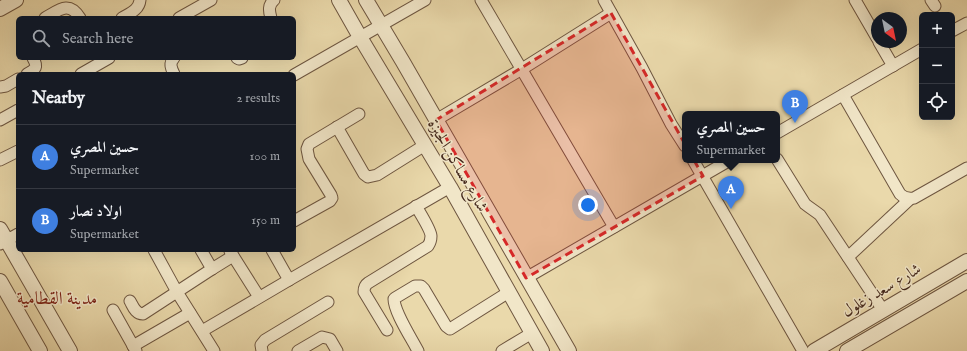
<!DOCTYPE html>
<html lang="en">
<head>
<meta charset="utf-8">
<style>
  :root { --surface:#171b24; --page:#242831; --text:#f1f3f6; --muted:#9ea1a6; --line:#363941; --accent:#7c3aed }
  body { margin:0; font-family:"IM FELL English",Amiri,serif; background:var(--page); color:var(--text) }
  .controls { position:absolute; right:12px; top:12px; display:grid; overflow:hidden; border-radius:6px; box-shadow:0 4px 16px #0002 }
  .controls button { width:36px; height:36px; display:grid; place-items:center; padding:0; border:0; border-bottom:1px solid var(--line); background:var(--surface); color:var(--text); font:20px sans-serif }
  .compass { position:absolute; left:871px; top:12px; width:36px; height:36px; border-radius:50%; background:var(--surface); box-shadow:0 4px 16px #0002; rotate:147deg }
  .you { position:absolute; left:588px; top:205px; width:14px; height:14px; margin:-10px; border:3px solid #fff; border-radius:50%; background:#1a73e8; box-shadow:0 0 0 6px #1a73e833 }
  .badge { display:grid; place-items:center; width:26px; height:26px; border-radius:50%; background:var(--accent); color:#fff; font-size:13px; font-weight:700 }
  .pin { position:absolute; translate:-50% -33px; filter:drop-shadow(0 1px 2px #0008) }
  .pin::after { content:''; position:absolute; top:21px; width:14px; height:12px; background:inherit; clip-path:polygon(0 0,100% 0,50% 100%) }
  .popup { position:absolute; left:682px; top:111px; width:98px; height:52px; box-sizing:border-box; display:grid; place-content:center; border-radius:6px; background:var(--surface); filter:drop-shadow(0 1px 3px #0005); font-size:13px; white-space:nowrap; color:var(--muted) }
  .popup b { font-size:15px; color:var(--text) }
  .popup::after { content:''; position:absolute; left:50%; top:100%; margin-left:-8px; border:8px solid transparent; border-top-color:var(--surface) }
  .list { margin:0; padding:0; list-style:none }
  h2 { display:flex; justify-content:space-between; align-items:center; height:52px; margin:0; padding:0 16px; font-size:17px }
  h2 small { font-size:13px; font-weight:400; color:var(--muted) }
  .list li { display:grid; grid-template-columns:26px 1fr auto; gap:12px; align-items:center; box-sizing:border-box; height:64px; padding:0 16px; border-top:1px solid var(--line) }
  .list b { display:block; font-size:15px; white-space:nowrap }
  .list p { margin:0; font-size:13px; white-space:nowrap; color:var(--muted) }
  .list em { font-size:13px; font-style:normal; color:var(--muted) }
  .icon { flex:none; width:22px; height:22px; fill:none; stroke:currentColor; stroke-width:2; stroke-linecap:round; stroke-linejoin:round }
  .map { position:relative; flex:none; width:967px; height:351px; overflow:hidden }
  .search { position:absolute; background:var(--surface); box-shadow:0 4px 16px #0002; left:16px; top:16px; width:280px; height:44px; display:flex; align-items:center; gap:10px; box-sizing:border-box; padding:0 14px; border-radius:6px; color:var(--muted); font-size:15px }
  .panel { position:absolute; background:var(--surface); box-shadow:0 4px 16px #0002; left:16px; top:72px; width:280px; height:180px; border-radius:6px }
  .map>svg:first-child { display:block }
</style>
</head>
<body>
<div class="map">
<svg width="967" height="351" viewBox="0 0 967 351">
  <rect width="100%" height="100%" fill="#ead9ab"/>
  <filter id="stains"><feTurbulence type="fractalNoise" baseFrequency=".005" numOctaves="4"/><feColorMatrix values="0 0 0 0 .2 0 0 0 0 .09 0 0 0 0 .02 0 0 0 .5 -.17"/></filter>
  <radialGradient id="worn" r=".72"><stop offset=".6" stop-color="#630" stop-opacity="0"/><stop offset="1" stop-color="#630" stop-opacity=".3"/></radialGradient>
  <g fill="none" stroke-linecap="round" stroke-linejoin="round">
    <g stroke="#6e5640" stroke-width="13">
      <g id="minor">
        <polyline points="481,0 614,227"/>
        <polyline points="604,0 642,68 671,124 685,146"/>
        <polyline points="855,0 877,38"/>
        <polyline points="931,0 935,6"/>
        <path d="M 45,18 C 59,10 69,0 80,18"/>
        <path d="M 122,18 C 130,13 139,10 140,0"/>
        <polyline points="179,18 211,0"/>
        <path d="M 271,18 C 269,11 268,5 274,0"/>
        <polyline points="952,31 967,23"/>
        <polyline points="879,42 893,66"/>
        <path d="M 174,58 C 169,63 171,68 174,74"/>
        <polyline points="237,58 239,59 242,58"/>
        <path d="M 27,74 C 36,69 38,67 33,58"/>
        <polyline points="81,74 109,58"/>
        <polyline points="294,75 425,0"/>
        <polyline points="0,87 6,86 18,79"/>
        <path d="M 843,95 L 900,194 C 904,198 908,199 914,198 L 967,168"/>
        <polyline points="0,120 18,110"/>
        <polyline points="436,120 522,69 611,13"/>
        <polyline points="337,127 364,174 368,177 377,175 425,145"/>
        <polyline points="777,133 922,49"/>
        <path d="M 777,159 L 805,204 C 810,208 815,211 820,215 L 883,310"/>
        <polyline points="0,160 18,151"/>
        <polyline points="693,160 803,351"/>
        <polyline points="294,221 330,201 332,198 331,195 309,159 307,149 309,144 359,114"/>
        <polyline points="0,244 18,234"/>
        <polyline points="154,250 177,292 214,351"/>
        <polyline points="201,250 212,269"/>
        <polyline points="272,250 289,280"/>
        <polyline points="230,251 259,297"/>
        <polyline points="848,257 910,199"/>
        <polyline points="526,278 730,160"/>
        <path d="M 130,301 C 133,306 135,314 143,314 L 212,269 L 233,256"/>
        <polyline points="113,310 136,351"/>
        <path d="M 387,330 L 364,292 C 364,288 365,285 368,283 L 428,246 C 430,243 431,240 431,236 C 431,230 420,213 416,206"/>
        <polyline points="202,331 289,280 450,187"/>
        <polyline points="133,346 190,313"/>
        <polyline points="262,351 261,345 265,340 328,302"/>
        <polyline points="298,351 322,337 330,339 337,351"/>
        <path d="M 418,351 C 412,339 394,312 394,299 L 395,298 L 415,286 L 421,286 L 424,289 L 446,326 L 450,329 L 509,292"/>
        <polyline points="502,351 532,333"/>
      </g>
    </g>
    <g stroke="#6e5640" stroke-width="16">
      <g id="tertiary">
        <polyline points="339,0 360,37 450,187 542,351"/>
        <polyline points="366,0 403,62 569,351"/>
        <polyline points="0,9 16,0"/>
        <polyline points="0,229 70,351"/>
        <polyline points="0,281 40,351"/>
        <polyline points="814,351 967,261"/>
        <polyline points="847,351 967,281"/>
      </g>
    </g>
    <use href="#minor" stroke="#f1e6c8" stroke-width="11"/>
    <use href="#tertiary" stroke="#f1e6c8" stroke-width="14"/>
  </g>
  <path fill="#d62828" fill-opacity="0.2" stroke="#d62828" stroke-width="3" stroke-dasharray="8 5" stroke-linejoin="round" d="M 611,13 L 703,176 L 526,278 L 436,120 Z"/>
  <g text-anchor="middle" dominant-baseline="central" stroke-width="3" stroke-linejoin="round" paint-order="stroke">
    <g font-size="16" fill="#452a1d" stroke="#f1e6c8">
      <text transform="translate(457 166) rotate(60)">شارع مساكن الجيزة</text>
      <text transform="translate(882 291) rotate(-31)">شارع سعد زغلول</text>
    </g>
    <g font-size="18" fill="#7a1f14" stroke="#f1e6c8">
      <text x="57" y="299">مدينة القطامية</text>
    </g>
  </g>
  <rect width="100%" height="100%" filter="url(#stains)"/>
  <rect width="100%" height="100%" fill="url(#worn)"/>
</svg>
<div class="controls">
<button>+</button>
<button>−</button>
<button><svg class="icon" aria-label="locate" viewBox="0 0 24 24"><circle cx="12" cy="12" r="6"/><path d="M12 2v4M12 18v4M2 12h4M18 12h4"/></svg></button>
</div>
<svg class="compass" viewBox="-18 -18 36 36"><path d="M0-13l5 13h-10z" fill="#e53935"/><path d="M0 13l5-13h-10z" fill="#9ea1a6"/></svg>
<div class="you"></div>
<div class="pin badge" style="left:731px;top:209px;background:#3f7fe0">A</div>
<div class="popup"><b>حسين المصري</b>Supermarket</div>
<div class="pin badge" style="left:795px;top:123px;background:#3f7fe0">B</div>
<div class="search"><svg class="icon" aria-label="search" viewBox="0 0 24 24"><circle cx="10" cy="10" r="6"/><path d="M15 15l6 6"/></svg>Search here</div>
<section class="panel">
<h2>Nearby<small>2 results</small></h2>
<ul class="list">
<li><span class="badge" style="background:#3f7fe0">A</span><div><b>حسين المصري</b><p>Supermarket</p></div><em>100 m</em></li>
<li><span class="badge" style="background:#3f7fe0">B</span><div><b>اولاد نصار</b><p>Supermarket</p></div><em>150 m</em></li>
</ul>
</section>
</div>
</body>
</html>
